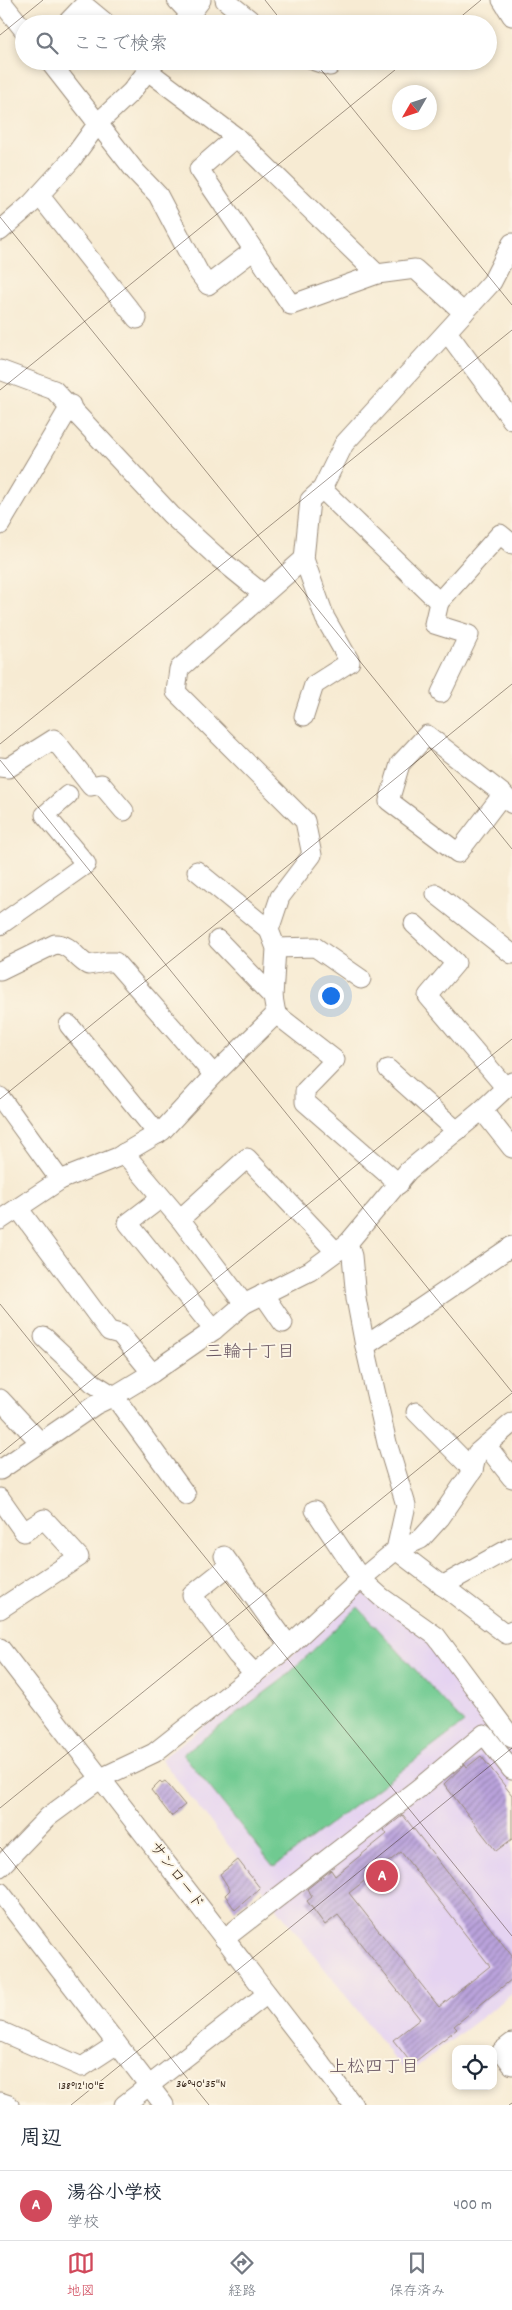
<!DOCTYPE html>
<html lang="ja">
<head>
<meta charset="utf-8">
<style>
  :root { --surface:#fff; --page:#f6f6f7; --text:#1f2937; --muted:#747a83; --line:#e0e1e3; --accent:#d1495b }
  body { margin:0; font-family:Dekko,"Klee One",sans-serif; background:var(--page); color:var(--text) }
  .controls { position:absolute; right:15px; bottom:15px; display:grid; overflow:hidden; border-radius:10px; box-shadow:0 2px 8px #0003 }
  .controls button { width:45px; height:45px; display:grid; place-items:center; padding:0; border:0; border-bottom:1px solid var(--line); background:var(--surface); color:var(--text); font:25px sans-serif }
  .compass { position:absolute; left:392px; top:85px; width:45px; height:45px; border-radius:50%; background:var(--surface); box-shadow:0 2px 8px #0003; rotate:231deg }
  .you { position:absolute; left:330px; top:995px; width:18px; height:18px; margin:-12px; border:4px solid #fff; border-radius:50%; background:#1a73e8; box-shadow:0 0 0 8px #1a73e833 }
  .badge { display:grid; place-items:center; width:32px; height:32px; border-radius:50%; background:var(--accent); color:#fff; font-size:16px; font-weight:700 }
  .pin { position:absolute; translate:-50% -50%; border:2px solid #fff; box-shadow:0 1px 5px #0006 }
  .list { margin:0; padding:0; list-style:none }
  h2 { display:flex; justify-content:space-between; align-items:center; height:65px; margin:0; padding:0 20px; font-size:21px }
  h2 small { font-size:16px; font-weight:400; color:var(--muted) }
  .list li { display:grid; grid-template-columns:32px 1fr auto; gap:15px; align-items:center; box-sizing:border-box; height:70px; padding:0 20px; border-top:1px solid var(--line) }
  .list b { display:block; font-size:19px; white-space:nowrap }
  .list p { margin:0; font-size:16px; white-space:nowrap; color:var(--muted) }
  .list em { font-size:16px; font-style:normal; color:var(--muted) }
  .icon { flex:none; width:28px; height:28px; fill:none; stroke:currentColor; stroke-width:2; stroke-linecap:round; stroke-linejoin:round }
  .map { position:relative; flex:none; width:512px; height:2105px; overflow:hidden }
  .search { position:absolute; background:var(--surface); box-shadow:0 2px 8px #0003; left:15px; right:15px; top:15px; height:55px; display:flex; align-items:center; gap:12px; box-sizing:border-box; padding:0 18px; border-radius:28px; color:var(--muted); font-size:19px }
  .sheet { height:135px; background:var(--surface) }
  nav { display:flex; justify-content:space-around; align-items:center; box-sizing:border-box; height:70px; border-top:1px solid var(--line); background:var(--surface); font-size:14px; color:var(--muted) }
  nav a { display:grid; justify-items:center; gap:2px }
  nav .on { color:var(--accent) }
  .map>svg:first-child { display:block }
</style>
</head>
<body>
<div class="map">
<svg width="512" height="2105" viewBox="0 0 512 2105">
  <defs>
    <pattern id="building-hatch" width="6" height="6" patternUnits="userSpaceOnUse" patternTransform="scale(1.25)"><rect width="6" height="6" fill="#baa3dc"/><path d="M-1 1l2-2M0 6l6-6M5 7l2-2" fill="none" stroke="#9885b2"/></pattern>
  </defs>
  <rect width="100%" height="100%" fill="#fcf5e5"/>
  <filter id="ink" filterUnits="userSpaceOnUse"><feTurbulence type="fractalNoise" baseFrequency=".02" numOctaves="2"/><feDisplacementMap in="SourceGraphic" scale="10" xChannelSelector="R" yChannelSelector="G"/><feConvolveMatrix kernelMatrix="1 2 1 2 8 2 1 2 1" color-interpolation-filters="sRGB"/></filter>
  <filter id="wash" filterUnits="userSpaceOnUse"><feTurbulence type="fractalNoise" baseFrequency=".0096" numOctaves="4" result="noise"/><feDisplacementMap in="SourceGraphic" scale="20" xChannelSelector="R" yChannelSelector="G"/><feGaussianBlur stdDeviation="1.12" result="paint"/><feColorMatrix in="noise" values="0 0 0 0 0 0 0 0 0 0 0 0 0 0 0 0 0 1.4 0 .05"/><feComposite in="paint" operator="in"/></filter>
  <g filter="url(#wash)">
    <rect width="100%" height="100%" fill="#f7ebd3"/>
    <polygon fill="#e5d3f1" points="361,1591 436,1644 512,1745 512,1994 407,2074 161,1759 269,1676"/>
    <polygon fill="#70ca91" stroke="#567a58" points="358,1607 464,1723 274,1867 183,1754 283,1679"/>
    <g id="blocks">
      <g fill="url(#building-hatch)" fill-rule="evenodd">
        <polygon points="481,1756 512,1795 512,1839 496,1851 444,1784 465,1764 467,1767"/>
        <polygon points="160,1781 162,1783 165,1781 185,1805 171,1816 151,1790"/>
        <path d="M 403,1815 L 512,1956 L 512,1979 L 454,2026 L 457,2029 L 412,2064 L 393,2040 L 420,2019 L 338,1915 L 325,1925 L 307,1901 L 312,1897 L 307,1889 L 331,1870 L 335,1876 L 387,1834 L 384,1830 ZM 401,1852 L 490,1966 L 439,2007 L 349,1893 Z"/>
        <polygon points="238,1860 260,1888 235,1910 225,1895 230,1890 220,1874"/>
      </g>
    </g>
  </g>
  <g filter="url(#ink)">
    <use href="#blocks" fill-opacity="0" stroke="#998a78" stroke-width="1"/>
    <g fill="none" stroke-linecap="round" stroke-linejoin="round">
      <g stroke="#998a78" stroke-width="21">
        <g id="minor">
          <polyline points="0,0 24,30"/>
          <polyline points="177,0 190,14"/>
          <polyline points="225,0 255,24"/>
          <polyline points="502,0 512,16"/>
          <polyline points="66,24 84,5 107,24"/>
          <polyline points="183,24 201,0"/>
          <polyline points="49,61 135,171 158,195 199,273 208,285 254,250"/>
          <polyline points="315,61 330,66"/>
          <polyline points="148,71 236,137 199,169 291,305 377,274 415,269 464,313"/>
          <polyline points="236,137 377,274"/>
          <polyline points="39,195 137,319"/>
          <polyline points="0,231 31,204 72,159 99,122 131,92 155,61"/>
          <polyline points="447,332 512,420"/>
          <polyline points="0,370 54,390 171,515 215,555 263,594"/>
          <polyline points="322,489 439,602 434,624 469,635 441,693"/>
          <polyline points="0,525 71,405"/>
          <polyline points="439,602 500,534 512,544"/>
          <polyline points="304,716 314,685 350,662 325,618 304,559"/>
          <polyline points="0,767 8,768 54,739 91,786 101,784 124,811"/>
          <polyline points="503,794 458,853 389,801 400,764 427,735 503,794 512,804"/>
          <polyline points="197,871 269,930"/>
          <polyline points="436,894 512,954"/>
          <polyline points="414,924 456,963 428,996 506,1088"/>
          <polyline points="0,925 86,864 45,815 68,795"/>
          <polyline points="218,940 273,997"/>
          <polyline points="276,948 315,947 361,979"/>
          <path d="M 0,971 L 55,944 C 71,944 75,958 88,965 L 107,962 L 115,962 L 214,1075"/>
          <polyline points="276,1014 335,1060 305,1091 305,1102 399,1184"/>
          <polyline points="69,1025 158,1134"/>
          <polyline points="388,1069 457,1131"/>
          <polyline points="0,1097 60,1180"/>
          <polyline points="482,1110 512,1148"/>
          <polyline points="124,1153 180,1219 244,1304"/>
          <polyline points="161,1198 128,1223 214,1330"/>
          <polyline points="18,1208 109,1331 120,1334 152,1373"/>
          <polyline points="180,1219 247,1158 336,1252"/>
          <polyline points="0,1220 60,1180 118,1157 162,1131 214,1075 276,1014 273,997 276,948 269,930 280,897 312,855 305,821 176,692 179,669 304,559 310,500 322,489 344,444 492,282 512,243"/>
          <polyline points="348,1243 352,1256 356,1298 365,1346 387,1443 406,1505 396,1550"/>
          <polyline points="263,1294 283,1323"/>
          <polyline points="44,1337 93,1383 114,1396 186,1495"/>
          <polyline points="365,1346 512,1246"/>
          <polyline points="0,1399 40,1442"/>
          <polyline points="416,1412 473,1470"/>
          <polyline points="486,1445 512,1478"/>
          <polyline points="0,1470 95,1405 114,1396 152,1373 214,1330 244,1304 310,1271 348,1243 408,1171 482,1110 512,1082"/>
          <polyline points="0,1498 24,1532 44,1519 79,1557 0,1609"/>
          <polyline points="315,1510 361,1579 381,1597 436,1636 512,1738"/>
          <polyline points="396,1550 506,1634 512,1630"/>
          <polyline points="224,1556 289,1646"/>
          <polyline points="230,1565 192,1595 237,1655 255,1674"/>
          <polyline points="442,1586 512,1547"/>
          <polyline points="0,1648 353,2105"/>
          <polyline points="0,1867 48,1817 101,1778 154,1753 282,1652 361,1579 396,1550 421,1539 440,1518 473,1470 477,1453 512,1423"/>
          <polyline points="0,1892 164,2105"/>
          <polyline points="224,1939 419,1788 484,1734 512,1770"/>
          <polyline points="0,2031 82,2067 117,2044"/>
          <polyline points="512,2043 502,2051 512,2065"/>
          <polyline points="0,2102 9,2105"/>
          <polyline points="124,2105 267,1994"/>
        </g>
      </g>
      <use href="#minor" stroke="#fff" stroke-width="19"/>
    </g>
  </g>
  <path fill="none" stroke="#3b2a1e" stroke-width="1" stroke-opacity="0.45" d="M 265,0 L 284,24M 452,24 L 481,0M 0,35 L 43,0M 314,61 L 512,305M 0,217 L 512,849M 0,390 L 406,61M 0,744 L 512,330M 0,760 L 512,1392M 0,1099 L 512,684M 0,1304 L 512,1936M 0,1454 L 512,1039M 0,1808 L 512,1393M 0,1847 L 209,2105M 71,2105 L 512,1748M 509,2105 L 512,2103"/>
  <g text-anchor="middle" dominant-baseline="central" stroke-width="4" stroke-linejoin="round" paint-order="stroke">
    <g font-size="16" fill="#3b2a1e" stroke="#fcf5e5">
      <text transform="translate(176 1876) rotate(53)">サンロード</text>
    </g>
    <g font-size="18" fill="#675460" stroke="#fcf5e5">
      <text x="250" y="1353">三輪十丁目</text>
      <text x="374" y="2068">上松四丁目</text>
    </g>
  </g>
  <g font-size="12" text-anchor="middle" fill="#3b2a1e" stroke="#fcf5e5" stroke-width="4" stroke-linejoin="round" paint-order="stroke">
    <text x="201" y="2087">36°40'35"N</text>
    <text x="81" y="2089">138°12'10"E</text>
  </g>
</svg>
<div class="controls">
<button><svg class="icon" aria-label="locate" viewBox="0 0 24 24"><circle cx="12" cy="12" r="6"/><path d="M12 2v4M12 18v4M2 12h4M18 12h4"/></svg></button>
</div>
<svg class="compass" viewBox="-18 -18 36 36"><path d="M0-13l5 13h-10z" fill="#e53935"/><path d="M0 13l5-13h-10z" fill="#747a83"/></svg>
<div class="you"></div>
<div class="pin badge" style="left:382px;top:1876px">A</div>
<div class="search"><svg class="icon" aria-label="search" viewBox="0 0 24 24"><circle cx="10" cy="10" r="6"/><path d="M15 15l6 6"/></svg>ここで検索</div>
</div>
<section class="sheet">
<h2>周辺<small></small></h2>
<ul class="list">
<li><span class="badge">A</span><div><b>湯谷小学校</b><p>学校</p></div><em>400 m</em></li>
</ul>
</section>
<nav>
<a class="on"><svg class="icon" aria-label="map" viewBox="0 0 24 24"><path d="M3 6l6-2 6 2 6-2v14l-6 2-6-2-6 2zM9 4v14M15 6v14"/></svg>地図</a>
<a><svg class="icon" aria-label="directions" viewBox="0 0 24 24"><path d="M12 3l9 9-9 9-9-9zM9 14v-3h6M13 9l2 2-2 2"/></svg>経路</a>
<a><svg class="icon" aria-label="saved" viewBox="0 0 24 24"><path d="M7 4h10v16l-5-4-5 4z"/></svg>保存済み</a>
</nav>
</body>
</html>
